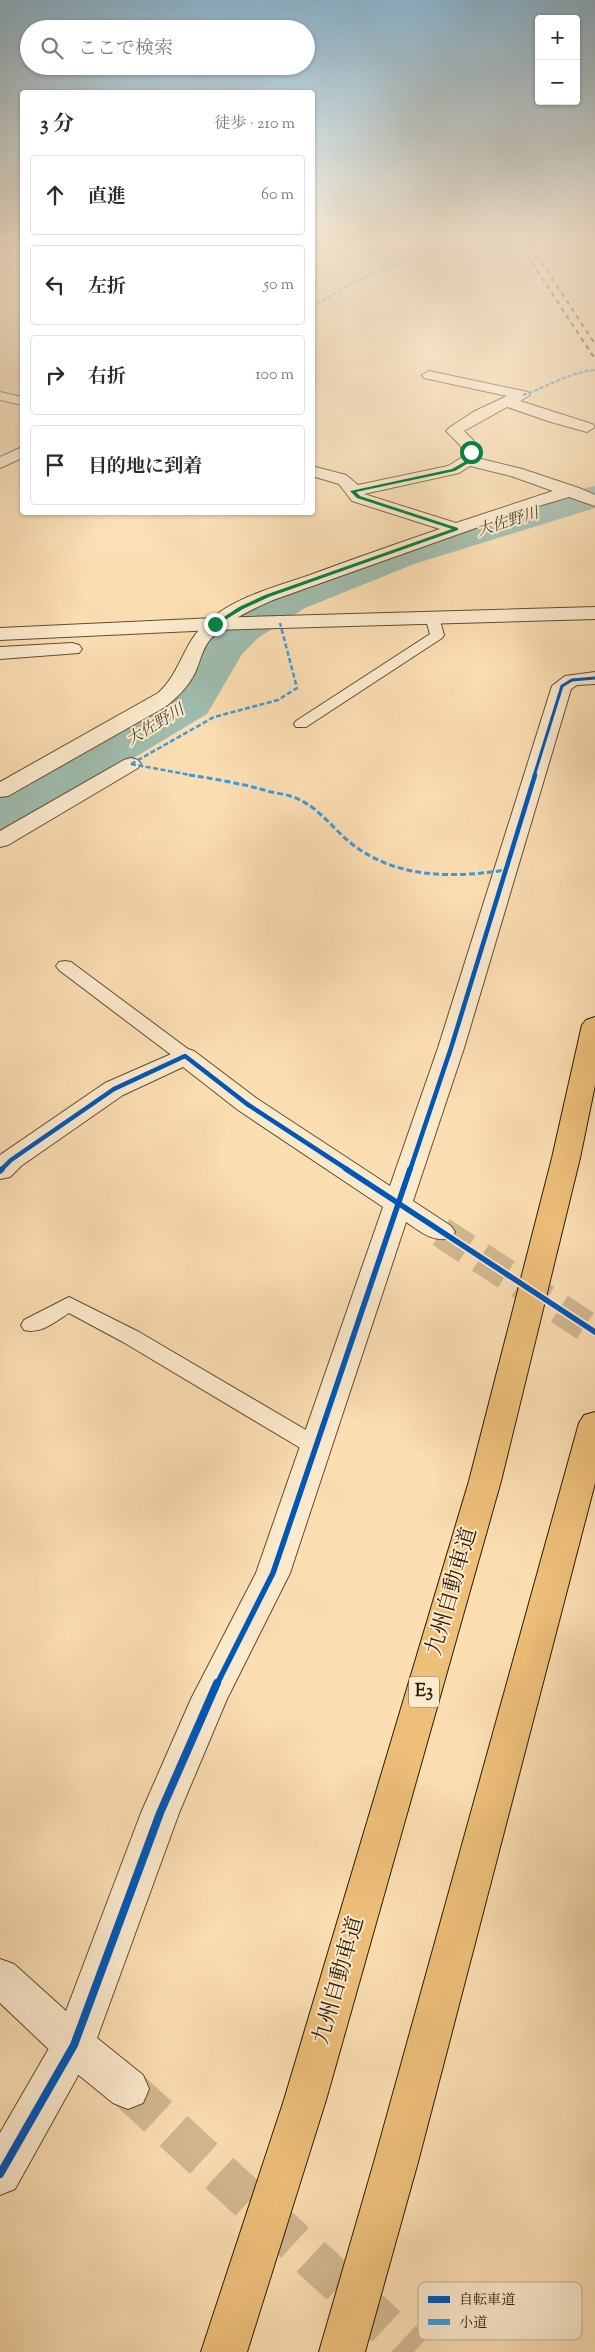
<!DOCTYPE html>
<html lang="ja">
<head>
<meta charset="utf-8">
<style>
  :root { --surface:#fff; --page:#f2f2f3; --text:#2b2b33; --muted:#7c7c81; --line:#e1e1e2 }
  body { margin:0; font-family:"Sorts Mill Goudy","Noto Serif JP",serif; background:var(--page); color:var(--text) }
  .controls { position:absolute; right:15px; top:15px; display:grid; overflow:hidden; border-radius:5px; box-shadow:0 1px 4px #0004 }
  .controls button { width:45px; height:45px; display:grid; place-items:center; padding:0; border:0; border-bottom:1px solid var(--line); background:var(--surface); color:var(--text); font:25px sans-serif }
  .stop { position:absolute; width:15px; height:15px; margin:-11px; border:4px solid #0b8043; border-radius:50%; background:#fff }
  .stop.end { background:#0b8043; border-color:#fff; box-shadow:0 1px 5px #0008 }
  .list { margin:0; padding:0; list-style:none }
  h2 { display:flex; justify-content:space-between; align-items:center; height:65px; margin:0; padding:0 20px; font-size:21px }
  h2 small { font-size:16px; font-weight:400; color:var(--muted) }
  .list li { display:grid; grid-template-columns:32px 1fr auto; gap:15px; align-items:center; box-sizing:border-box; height:80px; margin:0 10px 10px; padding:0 10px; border:1px solid var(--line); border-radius:5px }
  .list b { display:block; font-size:19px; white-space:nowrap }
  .list em { font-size:16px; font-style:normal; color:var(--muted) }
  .icon { flex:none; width:28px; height:28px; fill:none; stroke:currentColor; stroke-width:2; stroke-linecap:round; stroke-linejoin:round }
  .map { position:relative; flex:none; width:595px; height:2352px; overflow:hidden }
  .search { position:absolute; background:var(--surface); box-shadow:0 1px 4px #0004; left:20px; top:20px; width:295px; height:55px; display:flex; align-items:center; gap:12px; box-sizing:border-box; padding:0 18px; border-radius:28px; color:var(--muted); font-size:19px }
  .panel { position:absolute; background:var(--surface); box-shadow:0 1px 4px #0004; left:20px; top:90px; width:295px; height:425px; border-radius:5px }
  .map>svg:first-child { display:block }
</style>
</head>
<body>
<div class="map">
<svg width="595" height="2352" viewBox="0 0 595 2352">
  <rect width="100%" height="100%" fill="#fbdeb2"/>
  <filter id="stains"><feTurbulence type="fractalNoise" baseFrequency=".004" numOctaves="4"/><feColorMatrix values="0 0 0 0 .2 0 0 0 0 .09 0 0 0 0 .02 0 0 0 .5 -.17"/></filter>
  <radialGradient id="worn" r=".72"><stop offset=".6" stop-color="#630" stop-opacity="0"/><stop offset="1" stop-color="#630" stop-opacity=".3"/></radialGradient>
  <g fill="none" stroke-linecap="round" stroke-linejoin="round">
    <polygon fill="#9fbcae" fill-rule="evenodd" points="595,486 595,508 414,564 305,608 258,638 242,654 207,714 17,828 0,833 0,798 174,696 209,639 228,620 277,590 386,548 559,494"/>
    <polyline stroke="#d2b78f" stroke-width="31" stroke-dasharray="31 16" stroke-linecap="butt" points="441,1232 595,1332"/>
    <polyline stroke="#d2b78f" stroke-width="41" stroke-dasharray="41 21" stroke-linecap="butt" points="128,2089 414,2352"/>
    <g stroke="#614d2f" stroke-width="2">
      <g id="service">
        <polygon points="10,240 22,240 10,246 4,246 4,242"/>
        <polygon points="432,613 439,617 444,635 442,638 306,727 296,727 294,724 296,721 430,634 425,617"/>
        <polygon points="65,961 71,962 192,1052 194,1056 192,1060 178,1060 59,970 56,966 59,962"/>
        <path d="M 69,1297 L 139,1332 L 323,1440 L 327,1446 L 323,1452 L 315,1454 L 307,1452 L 123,1342 L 69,1313 C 56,1321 40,1335 24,1330 L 21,1325 L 24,1320 Z"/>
      </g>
    </g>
    <g stroke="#614d2f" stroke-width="2">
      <g id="minor">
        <path d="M 429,371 L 528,392 L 530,395 L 520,401 L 592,424 L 595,427 L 587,432 L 551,422 L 507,407 L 464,431 L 473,440 L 479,452 L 477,458 L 522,469 L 579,488 L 595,495 L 595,506 L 569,497 L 535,507 L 273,600 C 251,610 225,621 209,641 C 202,650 200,662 195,673 C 188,687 177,698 165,707 L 8,796 L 0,797 L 0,782 L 158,693 C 181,673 183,642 207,622 C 235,597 275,587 310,575 C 353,559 396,544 440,529 L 352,501 L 339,484 L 312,476 L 312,466 L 346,475 L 358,485 L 448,466 L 461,458 L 463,452 L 460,445 L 446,431 L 449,428 L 473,412 L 507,396 L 424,378 L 422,375 ZM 470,466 L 511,476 L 553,491 L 456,523 L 364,494 L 459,473 Z"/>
        <polygon points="0,392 22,397 22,405 0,400"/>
        <polygon points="22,447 22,458 0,468 0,457"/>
        <polygon points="72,643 79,645 82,649 79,653 0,659 0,647"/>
        <path d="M 595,672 L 595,684 L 577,685 L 571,689 L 464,1048 L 413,1201 L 451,1226 L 455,1232 L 451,1238 C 433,1243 421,1232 406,1222 L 290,1573 L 227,1699 L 179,1813 L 97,2038 L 143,2075 L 149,2089 L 143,2103 L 128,2109 L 113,2103 L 59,2059 L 0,2003 L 0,1959 L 14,1964 L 66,2011 L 141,1813 L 191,1699 L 256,1573 L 383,1207 L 238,1110 L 183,1067 L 123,1095 L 21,1166 L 10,1177 L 0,1179 L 0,1155 L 105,1083 L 185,1048 L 194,1051 L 256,1098 L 390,1186 L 438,1048 L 552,686 L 565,676 Z"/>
        <polygon points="131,758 138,760 141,764 138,768 8,845 0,847 0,831 124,760"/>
      </g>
    </g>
    <g stroke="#614d2f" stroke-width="2">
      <g id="tertiary">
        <polygon points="595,607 595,619 215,630 0,640 0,628 215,618"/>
        <polygon points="74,2026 89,2031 95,2045 15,2189 0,2195 0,2133 59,2031"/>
      </g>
    </g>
    <g stroke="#2e1d03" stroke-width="2">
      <g id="motorway">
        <polygon points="595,1017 595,1085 580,1158 501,1481 326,2100 247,2352 201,2352 284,2100 469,1481 552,1158 582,1025 586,1020"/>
        <polygon points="595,1412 595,1483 418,2162 365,2352 319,2352 374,2162 579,1423 584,1415"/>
      </g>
    </g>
    <use href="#service" fill="#fceacd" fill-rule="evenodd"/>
    <use href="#minor" fill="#fceacd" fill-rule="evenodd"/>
    <use href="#tertiary" fill="#fceacd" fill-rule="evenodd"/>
    <use href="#motorway" fill="#eebf79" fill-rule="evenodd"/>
    <g stroke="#2e1d03" stroke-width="2" stroke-dasharray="4.5 4.5" stroke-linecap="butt">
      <polyline points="517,240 595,359"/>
      <polyline points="527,240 595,344"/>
    </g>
    <g stroke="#3d9bdd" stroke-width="2" stroke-dasharray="4 2" stroke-linecap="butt">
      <polyline points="0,247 7,244"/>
      <polyline points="312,250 397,265"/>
      <polyline points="312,307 357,280 429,254 457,240"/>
      <path d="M 523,395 C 547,387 570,372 595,370"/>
    </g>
    <g stroke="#3d9bdd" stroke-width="2.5" stroke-dasharray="5 2.5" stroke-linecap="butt">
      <polyline points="131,764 196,776"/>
      <polyline points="131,764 214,717 278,700 297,688 280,623"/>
    </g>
    <path stroke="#3d9bdd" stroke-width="3" stroke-dasharray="6 3" stroke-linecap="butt" d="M 189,775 C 216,779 244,784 271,792 C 281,794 291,795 300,800 C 321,810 334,830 352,844 C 397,879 453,878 506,870"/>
    <g stroke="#fceacd" stroke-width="5">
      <polyline id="cycleway-far3" points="534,776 562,686 572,680 595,678"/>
    </g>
    <g stroke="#fceacd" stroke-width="7">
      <g id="cycleway-far2">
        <polyline points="1,1170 11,1160 114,1089 185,1056 247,1104 348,1170"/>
        <polyline points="410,1170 451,1048 535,775"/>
      </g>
    </g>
    <g stroke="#fceacd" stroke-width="9">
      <g id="cycleway-far1">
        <polyline points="346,1169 595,1332"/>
        <polyline points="0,1171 2,1169"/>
        <polyline points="217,1684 273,1573 410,1169"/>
      </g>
    </g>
    <g stroke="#fceacd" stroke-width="11">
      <polyline id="cycleway" points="0,2174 74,2045 160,1813 217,1683"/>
    </g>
    <use href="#cycleway-far3" stroke="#0057b8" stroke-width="3"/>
    <use href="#cycleway-far2" stroke="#0057b8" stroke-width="4.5"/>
    <use href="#cycleway-far1" stroke="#0057b8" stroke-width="5.5"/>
    <use href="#cycleway" stroke="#0057b8" stroke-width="8"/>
  </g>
  <linearGradient id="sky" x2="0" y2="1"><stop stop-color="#8bb7d1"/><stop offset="0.42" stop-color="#fdf0dc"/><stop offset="1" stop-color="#fdf0dc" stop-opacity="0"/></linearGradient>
  <rect width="595" height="569" fill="url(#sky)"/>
  <polygon fill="#0b8043" points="469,451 473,452 470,462 455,471 356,492 360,496 458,528 458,530 269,597 243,609 217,625 213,624 239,607 265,595 452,529 357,498 350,491 452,469 466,461"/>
  <g text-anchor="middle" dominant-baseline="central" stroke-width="4" stroke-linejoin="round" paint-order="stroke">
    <g font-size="16" font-style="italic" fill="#504d36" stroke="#fceacd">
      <text transform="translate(508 523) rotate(-17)">大佐野川</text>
      <text transform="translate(156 726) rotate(-31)">大佐野川</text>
    </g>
    <rect fill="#fceacd" stroke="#6c5a40" stroke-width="1" x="409" y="1676.5" width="30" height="31" rx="4"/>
    <g font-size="18" font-weight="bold" fill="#2e1d03">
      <text x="424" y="1692">E3</text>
    </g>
    <g font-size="22" fill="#2e1d03" stroke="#fceacd">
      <text transform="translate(453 1592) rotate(-74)">九州自動車道</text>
      <text transform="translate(340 1981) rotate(-74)">九州自動車道</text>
    </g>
  </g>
  <rect x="418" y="2282" width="164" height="58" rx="8" fill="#fceacd" stroke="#beac90" stroke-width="1"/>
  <rect x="428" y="2296" width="22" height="7" fill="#0057b8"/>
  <rect x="428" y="2319" width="22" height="6" fill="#3d9bdd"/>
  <g font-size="14" fill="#2e1d03">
    <text x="459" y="2304">自転車道</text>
    <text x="459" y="2327">小道</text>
  </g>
  <rect width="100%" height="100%" filter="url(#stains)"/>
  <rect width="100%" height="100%" fill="url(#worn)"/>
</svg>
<div class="controls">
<button>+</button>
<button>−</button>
</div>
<div class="stop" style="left:471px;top:452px"></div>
<div class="stop end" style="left:215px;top:624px"></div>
<div class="search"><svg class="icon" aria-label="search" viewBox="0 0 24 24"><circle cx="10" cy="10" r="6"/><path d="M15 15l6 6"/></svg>ここで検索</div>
<section class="panel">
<h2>3 分<small>徒歩 · 210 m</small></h2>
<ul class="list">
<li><svg class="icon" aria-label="ahead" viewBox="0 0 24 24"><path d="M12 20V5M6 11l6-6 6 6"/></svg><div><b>直進</b></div><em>60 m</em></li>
<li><svg class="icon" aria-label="left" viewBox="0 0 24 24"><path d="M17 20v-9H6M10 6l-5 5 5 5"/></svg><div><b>左折</b></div><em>50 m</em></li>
<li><svg class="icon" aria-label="right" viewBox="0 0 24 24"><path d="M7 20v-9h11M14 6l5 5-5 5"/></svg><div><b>右折</b></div><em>100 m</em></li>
<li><svg class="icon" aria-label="arrive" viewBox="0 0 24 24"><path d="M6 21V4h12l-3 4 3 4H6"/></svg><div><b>目的地に到着</b></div></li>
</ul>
</section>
</div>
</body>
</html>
